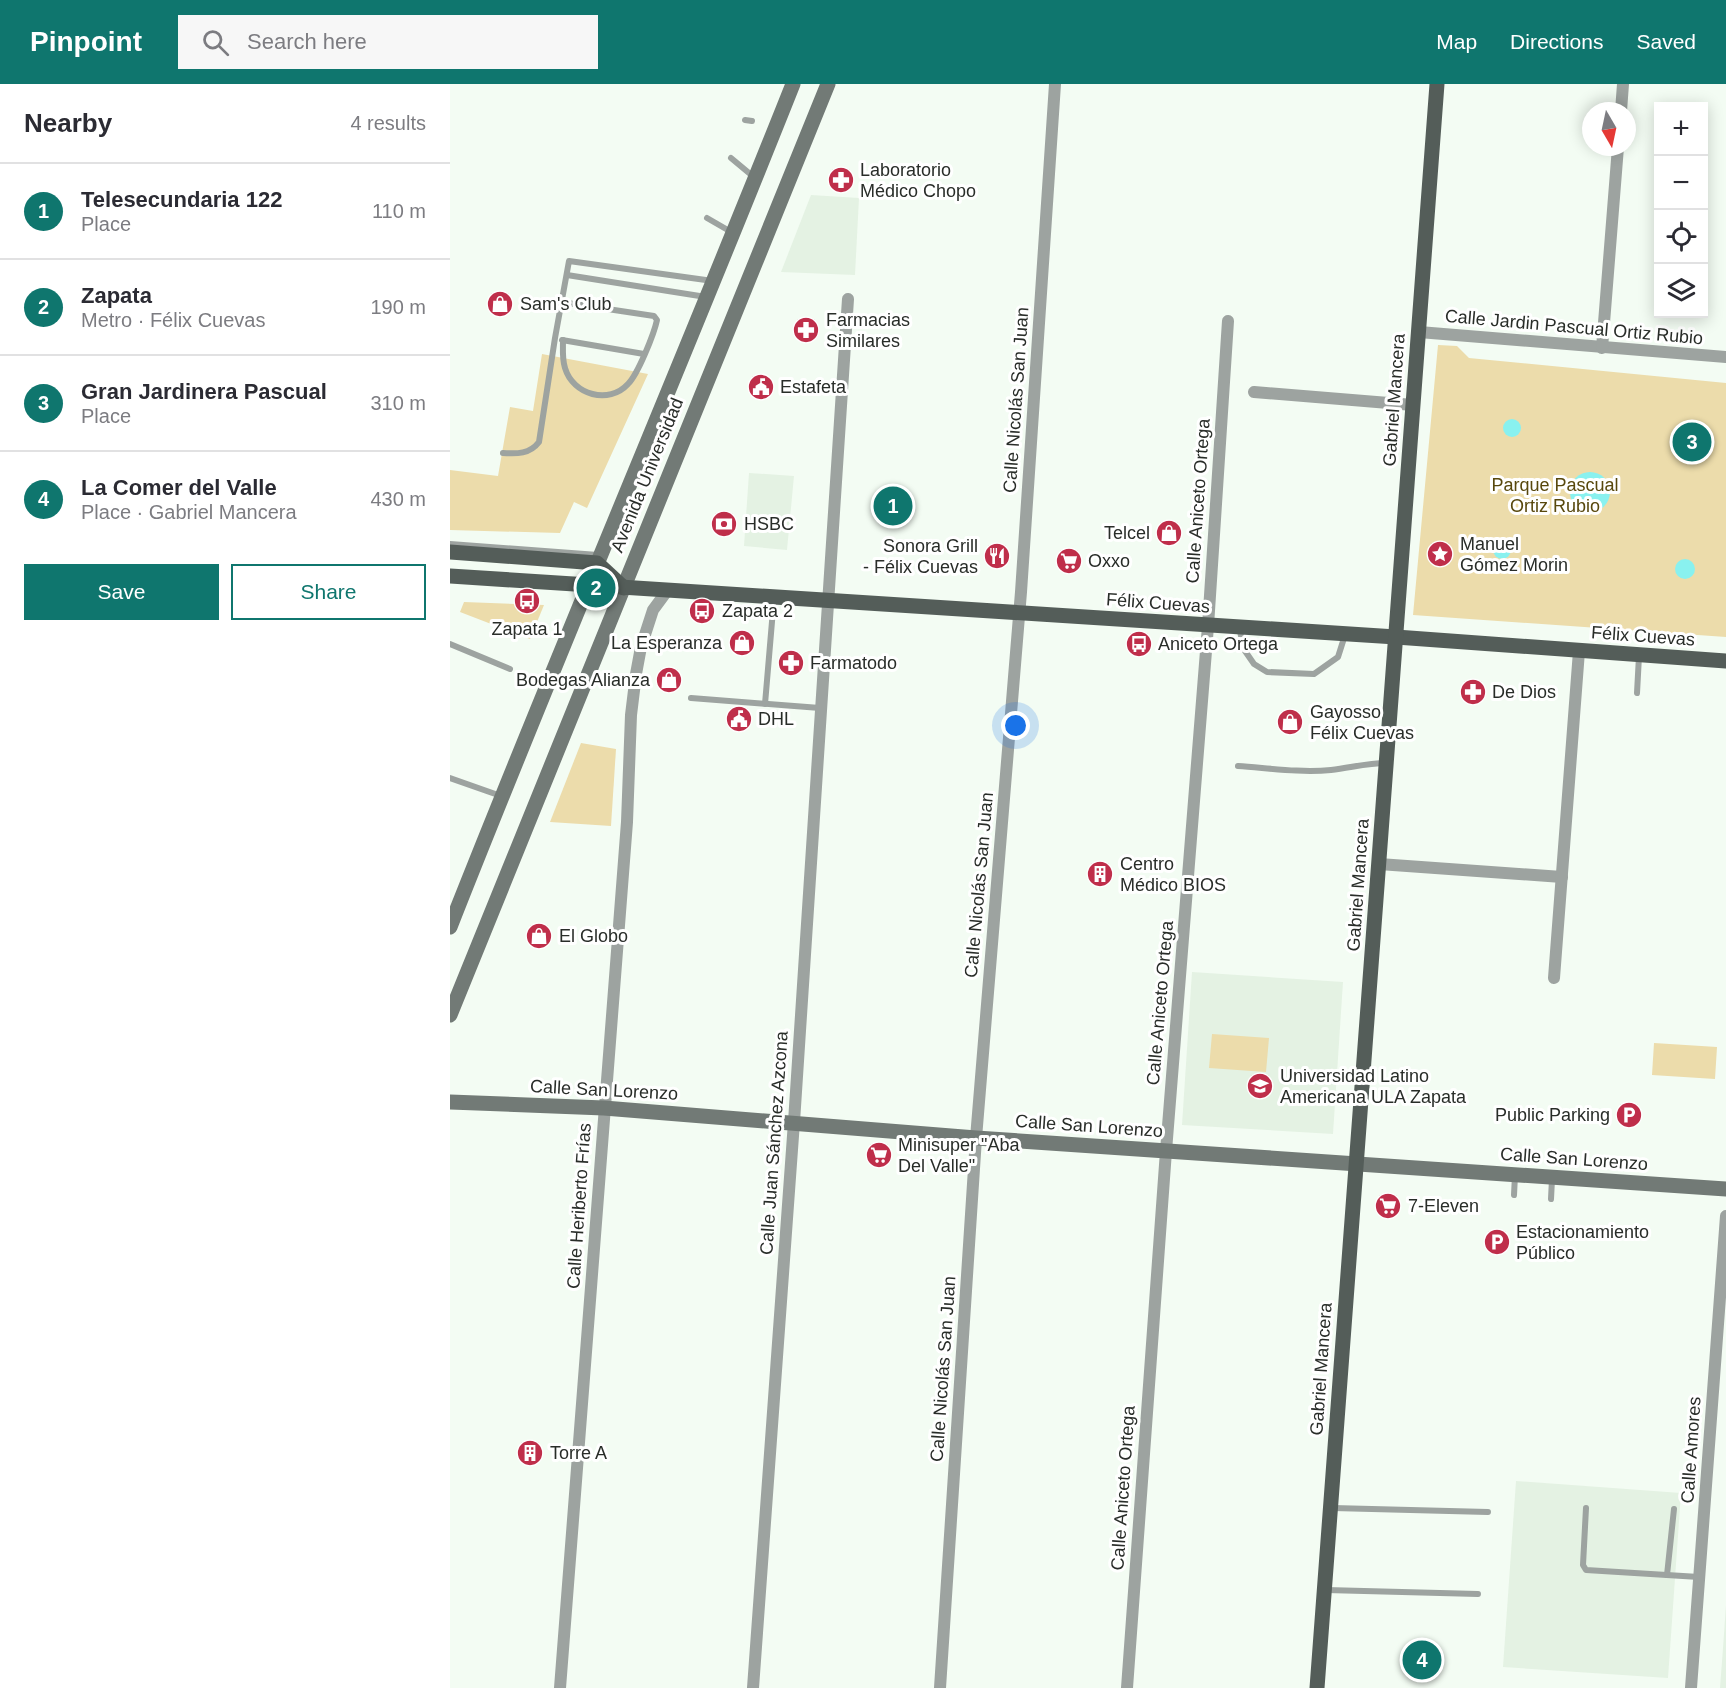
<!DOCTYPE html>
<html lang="en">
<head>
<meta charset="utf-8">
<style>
  :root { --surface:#fff; --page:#f7f7f7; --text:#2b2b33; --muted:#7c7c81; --line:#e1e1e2; --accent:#0f766e }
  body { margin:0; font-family:Arial,sans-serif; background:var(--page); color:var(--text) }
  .controls { position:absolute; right:18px; top:18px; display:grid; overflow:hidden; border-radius:0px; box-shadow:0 3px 15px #0003 }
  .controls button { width:54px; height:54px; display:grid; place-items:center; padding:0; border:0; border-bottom:2px solid var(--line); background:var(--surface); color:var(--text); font:30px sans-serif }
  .compass { position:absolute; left:1132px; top:18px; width:54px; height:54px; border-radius:50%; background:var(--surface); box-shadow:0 3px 15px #0003; rotate:171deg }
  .you { position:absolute; left:566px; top:642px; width:21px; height:21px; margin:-15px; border:4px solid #fff; border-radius:50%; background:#1a73e8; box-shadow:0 0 0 9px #1a73e833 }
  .badge { display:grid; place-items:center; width:39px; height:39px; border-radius:50%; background:var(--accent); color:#fff; font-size:20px; font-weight:700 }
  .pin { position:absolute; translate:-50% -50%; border:3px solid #fff; box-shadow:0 2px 6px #0006 }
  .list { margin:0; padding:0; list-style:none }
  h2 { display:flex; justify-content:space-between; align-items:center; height:78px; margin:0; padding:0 24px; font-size:26px }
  h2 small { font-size:20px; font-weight:400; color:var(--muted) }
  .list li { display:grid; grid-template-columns:39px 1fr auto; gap:18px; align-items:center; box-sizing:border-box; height:96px; padding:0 24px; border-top:2px solid var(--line) }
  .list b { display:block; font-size:22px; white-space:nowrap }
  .list p { margin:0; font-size:20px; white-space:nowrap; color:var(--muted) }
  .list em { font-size:20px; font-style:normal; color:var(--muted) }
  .actions { display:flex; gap:12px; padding:18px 24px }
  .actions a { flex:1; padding:14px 0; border:2px solid var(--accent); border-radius:0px; text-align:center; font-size:21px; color:var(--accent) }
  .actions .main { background:var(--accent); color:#fff }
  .icon { flex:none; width:33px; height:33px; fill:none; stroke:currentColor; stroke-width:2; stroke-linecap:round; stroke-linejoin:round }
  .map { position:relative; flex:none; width:1276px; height:1604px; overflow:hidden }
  header { display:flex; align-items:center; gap:36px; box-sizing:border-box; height:84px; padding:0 30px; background:var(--accent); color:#fff }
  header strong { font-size:28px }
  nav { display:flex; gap:33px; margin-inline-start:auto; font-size:21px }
  .search { width:420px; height:54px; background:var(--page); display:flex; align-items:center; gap:15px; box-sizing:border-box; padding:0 21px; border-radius:0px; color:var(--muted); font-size:22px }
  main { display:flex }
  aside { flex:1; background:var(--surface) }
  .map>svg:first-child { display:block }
</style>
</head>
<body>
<header>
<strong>Pinpoint</strong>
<div class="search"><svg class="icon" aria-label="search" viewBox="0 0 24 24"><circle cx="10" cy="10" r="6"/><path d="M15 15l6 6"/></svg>Search here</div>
<nav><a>Map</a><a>Directions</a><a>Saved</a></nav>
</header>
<main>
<aside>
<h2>Nearby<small>4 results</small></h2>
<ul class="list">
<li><span class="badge">1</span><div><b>Telesecundaria 122</b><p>Place</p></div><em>110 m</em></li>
<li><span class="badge">2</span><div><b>Zapata</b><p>Metro · Félix Cuevas</p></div><em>190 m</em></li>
<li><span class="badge">3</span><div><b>Gran Jardinera Pascual</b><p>Place</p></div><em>310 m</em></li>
<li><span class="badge">4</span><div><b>La Comer del Valle</b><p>Place · Gabriel Mancera</p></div><em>430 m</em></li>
</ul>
<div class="actions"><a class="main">Save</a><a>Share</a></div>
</aside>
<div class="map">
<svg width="1276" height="1604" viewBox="0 0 1276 1604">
  <rect width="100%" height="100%" fill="#f3fcf3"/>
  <g fill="#e4f2e3">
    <polygon points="361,111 409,114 405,191 331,188"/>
    <polygon points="299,389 344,392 337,466 294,462"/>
    <polygon points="742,888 893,898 883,1050 732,1041"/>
    <polygon points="1066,1397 1231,1409 1218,1594 1053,1583"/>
    <polygon points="1276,1521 1276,1604 1270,1604 1273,1564"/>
  </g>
  <g fill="#ecdcab">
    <polygon points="988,261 1007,262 1019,274 1276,299 1276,553 963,531"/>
    <polygon points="92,270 198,290 137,424 124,418 110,449 0,446 0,386 48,392 60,323 83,327"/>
    <polygon points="14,518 94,521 80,555 10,528"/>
    <polygon points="131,659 166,665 161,742 100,738"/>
    <polygon points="762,950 819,954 816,988 759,984"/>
    <polygon points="1204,959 1267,963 1265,995 1202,991"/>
  </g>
  <g fill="#89f1ef">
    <circle cx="1062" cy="344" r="9"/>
    <circle cx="1140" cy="408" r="20"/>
    <circle cx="1052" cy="466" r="9"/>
    <circle cx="1235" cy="485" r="10"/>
  </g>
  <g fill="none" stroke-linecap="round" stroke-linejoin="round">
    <g stroke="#9da3a0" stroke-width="6">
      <polyline points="295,36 302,37"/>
      <polyline points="281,74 305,94"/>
      <polyline points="257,134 283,149"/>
      <polyline points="117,191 256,213"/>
      <path d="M 111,218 L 204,232 L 207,236 C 204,250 188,290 178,300 C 159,321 123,311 115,284 C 112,275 113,265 113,256"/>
      <polyline points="112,256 194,270"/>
      <path d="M 53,369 C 67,370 80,370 89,358 L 105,254 L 119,177 L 263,197"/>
      <polyline points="0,460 148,471"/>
      <polyline points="789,544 795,567 804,580 817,588 864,590 888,573 895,551"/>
      <polyline points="0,560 60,585"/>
      <polyline points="1187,609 1189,572"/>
      <polyline points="241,614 370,624"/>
      <polyline points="315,620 324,514"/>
      <path d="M 788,682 C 818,684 850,689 881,686 C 900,684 917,679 936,679"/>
      <polyline points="0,694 51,712"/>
      <polyline points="1064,1111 1065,1091"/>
      <polyline points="1101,1115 1102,1095"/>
      <polyline points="883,1424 1038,1428"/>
      <polyline points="1136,1424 1133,1481 1136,1486 1249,1493"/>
      <polyline points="1217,1491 1224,1425"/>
      <polyline points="876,1506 1028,1510"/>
    </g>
    <g stroke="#9da3a0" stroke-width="12">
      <polyline points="1171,27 1173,0"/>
      <polyline points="969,248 1276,273"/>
      <polyline points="1152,264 1168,63"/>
      <polyline points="804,308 963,321"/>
      <polyline points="929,780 1112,793"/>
      <polyline points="1104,894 1129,567"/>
      <polyline points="110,1604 177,738 181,631 186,590 191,563 203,526 217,507"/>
      <polyline points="303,1604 344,1038 398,215"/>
      <polyline points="490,1604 526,1054 571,508 605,0"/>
      <polyline points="677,1604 716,1067 758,542 778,237"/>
      <polyline points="1241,1604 1276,1132"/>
    </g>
    <g stroke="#727a76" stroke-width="15">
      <path d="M 0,843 C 111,561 231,282 343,0"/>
      <polyline points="0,931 378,0"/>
      <polyline points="0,1018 154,1024 526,1054 1276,1105"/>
    </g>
    <g stroke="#545d59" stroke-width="15">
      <polyline points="0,468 147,479 174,504"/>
      <polyline points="0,492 946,553 1276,577"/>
      <polyline points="867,1604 987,0"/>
    </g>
  </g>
  <defs>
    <g id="pharmacy-disc" transform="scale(1.35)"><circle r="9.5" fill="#bf2e4a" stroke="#fff"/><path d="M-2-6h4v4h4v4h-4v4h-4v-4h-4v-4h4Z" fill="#fff"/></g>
    <g id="shop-disc" transform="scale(1.35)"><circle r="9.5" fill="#bf2e4a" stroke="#fff"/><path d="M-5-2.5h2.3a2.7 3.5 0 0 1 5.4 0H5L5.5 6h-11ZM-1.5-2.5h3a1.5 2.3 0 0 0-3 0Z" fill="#fff"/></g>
    <g id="civic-disc" transform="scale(1.35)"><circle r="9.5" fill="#bf2e4a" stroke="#fff"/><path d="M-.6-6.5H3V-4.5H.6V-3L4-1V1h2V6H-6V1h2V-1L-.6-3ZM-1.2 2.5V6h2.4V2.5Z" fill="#fff"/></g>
    <g id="bank-disc" transform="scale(1.35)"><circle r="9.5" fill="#bf2e4a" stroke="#fff"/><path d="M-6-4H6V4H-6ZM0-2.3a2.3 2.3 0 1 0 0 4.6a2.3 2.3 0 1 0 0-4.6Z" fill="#fff"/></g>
    <g id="sight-disc" transform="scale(1.35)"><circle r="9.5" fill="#bf2e4a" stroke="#fff"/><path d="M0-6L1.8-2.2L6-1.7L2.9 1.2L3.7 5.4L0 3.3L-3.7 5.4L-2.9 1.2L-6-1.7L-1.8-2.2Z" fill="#fff"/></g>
    <g id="restaurant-disc" transform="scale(1.35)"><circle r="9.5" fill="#bf2e4a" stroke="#fff"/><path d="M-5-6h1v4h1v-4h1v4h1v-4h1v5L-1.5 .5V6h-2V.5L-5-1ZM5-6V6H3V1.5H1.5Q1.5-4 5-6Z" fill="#fff"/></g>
    <g id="supermarket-disc" transform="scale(1.35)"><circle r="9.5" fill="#bf2e4a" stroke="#fff"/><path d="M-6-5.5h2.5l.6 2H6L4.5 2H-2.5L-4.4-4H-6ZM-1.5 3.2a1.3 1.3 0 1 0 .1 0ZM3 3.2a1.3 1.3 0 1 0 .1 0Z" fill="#fff"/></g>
    <g id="bus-disc" transform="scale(1.35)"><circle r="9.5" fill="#bf2e4a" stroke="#fff"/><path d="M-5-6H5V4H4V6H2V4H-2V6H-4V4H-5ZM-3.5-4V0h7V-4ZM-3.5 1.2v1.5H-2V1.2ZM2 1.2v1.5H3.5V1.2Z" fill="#fff"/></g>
    <g id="building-disc" transform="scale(1.35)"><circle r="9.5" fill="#bf2e4a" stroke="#fff"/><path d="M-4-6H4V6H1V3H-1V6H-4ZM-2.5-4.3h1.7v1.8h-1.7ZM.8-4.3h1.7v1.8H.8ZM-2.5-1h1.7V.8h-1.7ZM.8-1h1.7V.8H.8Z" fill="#fff"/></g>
    <g id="university-disc" transform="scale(1.35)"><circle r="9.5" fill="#bf2e4a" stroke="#fff"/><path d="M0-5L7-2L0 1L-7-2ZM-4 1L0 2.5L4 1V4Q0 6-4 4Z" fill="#fff"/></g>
    <g id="parking-disc" transform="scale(1.35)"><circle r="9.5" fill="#bf2e4a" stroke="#fff"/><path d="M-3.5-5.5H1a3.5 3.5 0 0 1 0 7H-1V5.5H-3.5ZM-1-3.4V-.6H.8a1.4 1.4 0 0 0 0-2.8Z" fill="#fff"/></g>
  </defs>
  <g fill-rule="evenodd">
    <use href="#pharmacy-disc" x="391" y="96"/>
    <use href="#shop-disc" x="50" y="220"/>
    <use href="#pharmacy-disc" x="356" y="246"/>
    <use href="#civic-disc" x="311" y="303"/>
    <use href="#bank-disc" x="274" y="440"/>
    <use href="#shop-disc" x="719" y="449"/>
    <use href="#sight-disc" x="990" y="470"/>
    <use href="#restaurant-disc" x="547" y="472"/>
    <use href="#supermarket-disc" x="619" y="477"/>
    <use href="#bus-disc" x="77" y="517"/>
    <use href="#bus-disc" x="252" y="527"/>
    <use href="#shop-disc" x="292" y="559"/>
    <use href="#bus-disc" x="689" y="560"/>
    <use href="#pharmacy-disc" x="341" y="579"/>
    <use href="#shop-disc" x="219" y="596"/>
    <use href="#pharmacy-disc" x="1023" y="608"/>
    <use href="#civic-disc" x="289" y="635"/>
    <use href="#shop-disc" x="840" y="638"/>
    <use href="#building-disc" x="650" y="790"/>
    <use href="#shop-disc" x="89" y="852"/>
    <use href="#university-disc" x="810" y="1002"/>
    <use href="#parking-disc" x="1179" y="1031"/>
    <use href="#supermarket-disc" x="429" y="1071"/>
    <use href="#supermarket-disc" x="938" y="1122"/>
    <use href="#parking-disc" x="1047" y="1158"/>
    <use href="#building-disc" x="80" y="1369"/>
  </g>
  <g text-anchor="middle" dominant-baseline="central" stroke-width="6" stroke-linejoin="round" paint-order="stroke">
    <g font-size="18" fill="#292d29" stroke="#fff" text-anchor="start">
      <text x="410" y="86">Laboratorio<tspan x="410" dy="21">Médico Chopo</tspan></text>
      <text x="70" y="220">Sam's Club</text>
      <text x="376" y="236">Farmacias<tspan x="376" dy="21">Similares</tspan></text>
      <text x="330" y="303">Estafeta</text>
      <text x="294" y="440">HSBC</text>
      <text x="700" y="449" text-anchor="end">Telcel</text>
      <text x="1010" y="460">Manuel<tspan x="1010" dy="21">Gómez Morin</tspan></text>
      <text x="528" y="462" text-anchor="end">Sonora Grill<tspan x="528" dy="21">- Félix Cuevas</tspan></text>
      <text x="638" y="477">Oxxo</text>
      <text x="272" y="527">Zapata 2</text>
      <text x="77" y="545" text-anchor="middle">Zapata 1</text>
      <text x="272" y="559" text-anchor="end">La Esperanza</text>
      <text x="708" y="560">Aniceto Ortega</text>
      <text x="360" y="579">Farmatodo</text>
      <text x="200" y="596" text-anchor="end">Bodegas Alianza</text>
      <text x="1042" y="608">De Dios</text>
      <text x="860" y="628">Gayosso<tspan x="860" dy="21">Félix Cuevas</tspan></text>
      <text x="308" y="635">DHL</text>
      <text x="670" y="780">Centro<tspan x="670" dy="21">Médico BIOS</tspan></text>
      <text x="109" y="852">El Globo</text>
      <text x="830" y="992">Universidad Latino<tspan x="830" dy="21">Americana ULA Zapata</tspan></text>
      <text x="1160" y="1031" text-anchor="end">Public Parking</text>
      <text x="448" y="1061">Minisuper "Aba<tspan x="448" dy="21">Del Valle"</tspan></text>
      <text x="958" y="1122">7-Eleven</text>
      <text x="1066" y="1148">Estacionamiento<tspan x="1066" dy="21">Público</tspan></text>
      <text x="100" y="1369">Torre A</text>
    </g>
    <g font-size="18" fill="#292d29" stroke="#fff">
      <text transform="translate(1124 243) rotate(5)">Calle Jardin Pascual Ortiz Rubio</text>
      <text transform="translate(566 316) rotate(-86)">Calle Nicolás San Juan</text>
      <text transform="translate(944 316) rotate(-86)">Gabriel Mancera</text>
      <text transform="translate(197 391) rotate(-68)">Avenida Universidad</text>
      <text transform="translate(748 417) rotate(-86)">Calle Aniceto Ortega</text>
      <text transform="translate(708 519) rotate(4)">Félix Cuevas</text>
      <text transform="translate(1193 552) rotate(4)">Félix Cuevas</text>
      <text transform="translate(529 801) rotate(-85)">Calle Nicolás San Juan</text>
      <text transform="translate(908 801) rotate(-86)">Gabriel Mancera</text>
      <text transform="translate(710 919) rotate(-85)">Calle Aniceto Ortega</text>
      <text transform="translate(154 1006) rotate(3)">Calle San Lorenzo</text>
      <text transform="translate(639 1042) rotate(4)">Calle San Lorenzo</text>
      <text transform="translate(324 1059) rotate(-86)">Calle Juan Sánchez Azcona</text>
      <text transform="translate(1124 1075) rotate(4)">Calle San Lorenzo</text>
      <text transform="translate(129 1122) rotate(-86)">Calle Heriberto Frías</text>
      <text transform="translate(493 1285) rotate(-86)">Calle Nicolás San Juan</text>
      <text transform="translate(871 1285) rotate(-86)">Gabriel Mancera</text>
      <text transform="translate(1241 1366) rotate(-86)">Calle Amores</text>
      <text transform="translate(673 1404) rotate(-86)">Calle Aniceto Ortega</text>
    </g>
    <g font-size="18" fill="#58480d" stroke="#fff">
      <text x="1105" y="401">Parque Pascual<tspan x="1105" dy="21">Ortiz Rubio</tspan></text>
    </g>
  </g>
</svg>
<div class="controls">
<button>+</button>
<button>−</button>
<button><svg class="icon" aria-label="locate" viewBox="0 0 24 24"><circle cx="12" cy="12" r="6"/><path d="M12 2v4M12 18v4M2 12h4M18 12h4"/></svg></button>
<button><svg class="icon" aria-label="layers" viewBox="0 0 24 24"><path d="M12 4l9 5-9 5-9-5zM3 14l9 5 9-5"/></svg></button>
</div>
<svg class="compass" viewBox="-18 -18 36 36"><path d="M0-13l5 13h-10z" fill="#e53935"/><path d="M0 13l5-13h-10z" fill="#7c7c81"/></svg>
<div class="you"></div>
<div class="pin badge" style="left:443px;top:422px">1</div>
<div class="pin badge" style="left:146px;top:504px">2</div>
<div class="pin badge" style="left:1242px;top:358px">3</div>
<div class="pin badge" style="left:972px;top:1576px">4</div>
</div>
</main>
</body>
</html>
